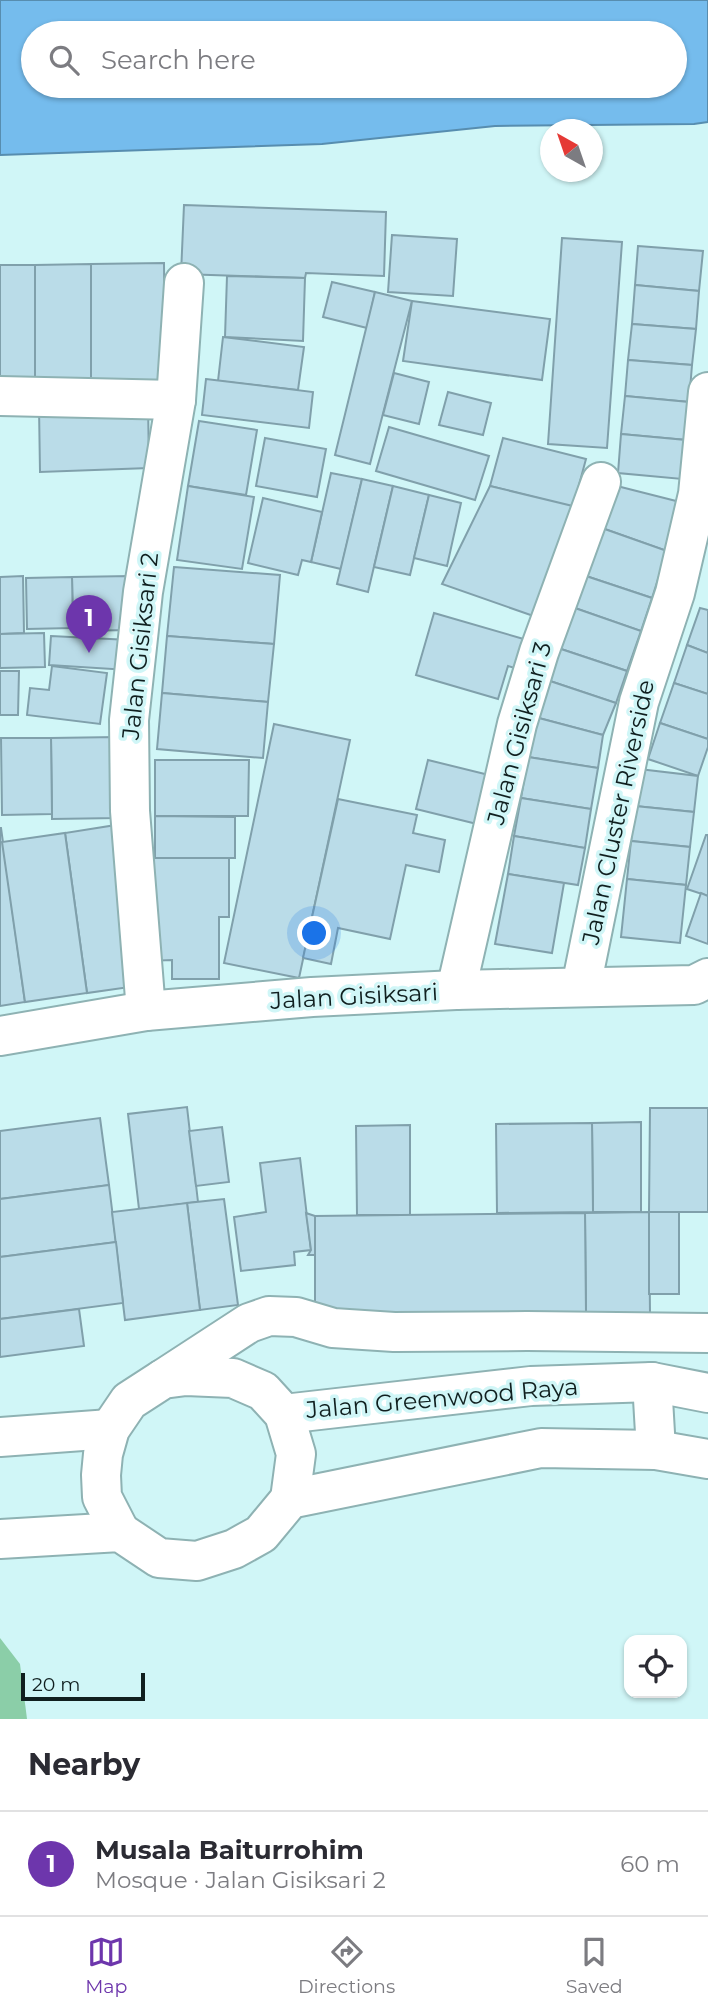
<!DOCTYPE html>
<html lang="en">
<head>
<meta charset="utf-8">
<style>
  :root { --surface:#fff; --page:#f7f7f7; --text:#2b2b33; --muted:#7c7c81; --line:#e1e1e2; --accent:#6d36ac }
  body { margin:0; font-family:Montserrat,sans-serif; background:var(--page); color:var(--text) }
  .controls { position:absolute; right:21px; bottom:21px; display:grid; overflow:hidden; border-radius:14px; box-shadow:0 2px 5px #0004 }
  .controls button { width:63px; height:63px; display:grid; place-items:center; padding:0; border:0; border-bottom:2px solid var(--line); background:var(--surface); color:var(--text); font:35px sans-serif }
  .compass { position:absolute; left:540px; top:119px; width:63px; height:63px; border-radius:50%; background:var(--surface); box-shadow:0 2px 5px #0004; rotate:320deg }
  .scale { position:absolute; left:21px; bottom:18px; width:124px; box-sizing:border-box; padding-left:7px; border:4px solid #101f1f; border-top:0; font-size:19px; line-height:24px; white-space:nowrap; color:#101f1f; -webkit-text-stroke:5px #d0f6f7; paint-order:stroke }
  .you { position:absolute; left:315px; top:934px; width:24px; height:24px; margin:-18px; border:5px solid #fff; border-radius:50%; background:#1a73e8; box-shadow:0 0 0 10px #1a73e833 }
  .badge { display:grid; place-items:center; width:46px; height:46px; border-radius:50%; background:var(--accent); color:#fff; font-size:23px; font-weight:700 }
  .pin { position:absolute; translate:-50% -58px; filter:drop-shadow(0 2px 4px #0008) }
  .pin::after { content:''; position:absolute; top:37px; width:24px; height:21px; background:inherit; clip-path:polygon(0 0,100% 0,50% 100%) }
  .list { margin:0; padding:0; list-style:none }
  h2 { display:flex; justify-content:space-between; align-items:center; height:91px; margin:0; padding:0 28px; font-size:30px }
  h2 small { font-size:23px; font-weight:400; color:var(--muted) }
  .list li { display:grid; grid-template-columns:46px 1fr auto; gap:21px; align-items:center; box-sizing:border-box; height:105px; padding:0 28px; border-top:2px solid var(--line) }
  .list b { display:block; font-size:26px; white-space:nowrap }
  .list p { margin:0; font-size:23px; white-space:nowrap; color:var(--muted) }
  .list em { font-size:23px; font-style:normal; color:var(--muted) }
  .icon { flex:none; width:38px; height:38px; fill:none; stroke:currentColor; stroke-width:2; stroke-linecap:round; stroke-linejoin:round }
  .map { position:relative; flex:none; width:708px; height:1719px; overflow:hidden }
  .search { position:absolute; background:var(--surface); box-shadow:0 2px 5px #0004; left:21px; right:21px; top:21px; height:77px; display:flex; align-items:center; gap:18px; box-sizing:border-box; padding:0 24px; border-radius:38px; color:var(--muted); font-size:26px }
  .sheet { height:196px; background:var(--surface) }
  nav { display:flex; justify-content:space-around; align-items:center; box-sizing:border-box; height:98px; border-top:2px solid var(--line); background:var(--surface); font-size:19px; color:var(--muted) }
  nav a { display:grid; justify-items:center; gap:4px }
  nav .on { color:var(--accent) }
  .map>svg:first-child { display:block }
</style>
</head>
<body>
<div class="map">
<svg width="708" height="1719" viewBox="0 0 708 1719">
  <rect width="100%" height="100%" fill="#d0f6f7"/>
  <polygon fill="#8bcea8" points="0,1638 20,1664 27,1719 0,1719"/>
  <path fill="#75bced" stroke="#578daf" stroke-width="2" fill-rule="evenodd" d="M 0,0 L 708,0 L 708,122 L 694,124 L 495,126 L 322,144 L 0,155 ZM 33,33 L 675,33 L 675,86 L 33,86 Z"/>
  <g fill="#badce8" stroke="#80a0ab" stroke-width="2">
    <polygon points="184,205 386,212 384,276 306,273 305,278 181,274"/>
    <polygon points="392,235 457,239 453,296 388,292"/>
    <polygon points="562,238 622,242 607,448 548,444"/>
    <polygon points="638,246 703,251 699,291 635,285"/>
    <polygon points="164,263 165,388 91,389 91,264"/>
    <polygon points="91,264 91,389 35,390 35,265"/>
    <rect x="0" y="265" width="35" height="125"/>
    <polygon points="227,276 305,278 303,341 225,337"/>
    <polygon points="332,282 375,292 367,328 323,317"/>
    <polygon points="635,285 699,291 696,329 632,324"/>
    <polygon points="375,292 412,301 370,464 335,455"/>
    <polygon points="412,301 550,319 542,380 403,361"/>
    <polygon points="632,324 696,329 692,365 628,360"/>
    <polygon points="223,337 304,347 298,390 218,381"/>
    <polygon points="628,360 692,365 689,402 625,396"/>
    <polygon points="394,373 429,382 419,424 383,415"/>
    <polygon points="206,379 313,392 309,428 202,415"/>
    <polygon points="448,392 491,403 483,435 439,425"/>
    <polygon points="625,396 689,402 686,440 621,434"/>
    <polygon points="148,403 149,468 40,472 39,407"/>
    <polygon points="199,421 257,430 246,495 188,486"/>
    <polygon points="389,427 489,456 475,500 376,471"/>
    <polygon points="621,434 686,440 682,479 618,473"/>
    <polygon points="265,438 326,449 317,497 256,486"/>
    <polygon points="503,438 586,459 573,507 490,486"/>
    <polygon points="331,473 362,479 341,569 311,562"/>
    <polygon points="362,479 393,486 368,592 337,584"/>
    <polygon points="613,485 684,503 667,551 599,527"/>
    <polygon points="188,486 254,497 242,569 177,560"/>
    <polygon points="393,486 429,495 410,575 374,567"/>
    <polygon points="490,486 581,508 542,619 442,584"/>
    <polygon points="429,495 461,503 447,566 414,558"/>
    <polygon points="263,498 322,512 311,562 302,560 298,575 248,563"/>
    <polygon points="599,527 667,551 652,598 583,575"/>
    <polygon points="174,567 280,575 274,644 167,636"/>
    <polygon points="583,575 652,598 641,631 572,607"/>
    <polygon points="23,576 24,633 0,634 0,577"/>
    <polygon points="130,576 131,630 73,631 72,577"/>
    <polygon points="72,577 73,628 27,629 26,578"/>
    <polygon points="572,607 641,631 627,671 558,648"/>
    <polygon points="700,608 708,610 708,653 687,645"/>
    <polygon points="434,613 527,640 518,669 508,666 498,699 416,675"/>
    <polygon points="44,633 45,667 0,668 0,634"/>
    <polygon points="51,636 129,640 128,670 49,665"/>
    <polygon points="167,636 274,644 268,702 162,693"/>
    <polygon points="687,645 708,653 708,694 674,683"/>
    <polygon points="558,648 627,671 616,703 547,680"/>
    <polygon points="52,666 107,673 100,724 27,715 30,688 49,690"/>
    <polygon points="0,671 19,671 18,715 0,715"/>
    <polygon points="547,680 616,703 603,735 535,717"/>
    <polygon points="674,683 708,694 708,739 660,723"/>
    <polygon points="162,693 268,702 263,758 157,749"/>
    <polygon points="535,717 603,735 598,768 528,757"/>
    <polygon points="660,723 708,739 708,747 698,776 648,759"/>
    <polygon points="274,724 350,740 299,978 224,963"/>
    <polygon points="117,737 118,818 52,819 51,738"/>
    <polygon points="1,738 51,738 52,814 2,815"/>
    <polygon points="528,757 598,768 591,809 521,798"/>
    <polygon points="155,760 249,760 248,816 155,816"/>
    <polygon points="428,760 493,776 481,825 416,809"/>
    <polygon points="639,769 698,776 694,812 635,806"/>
    <polygon points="521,798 591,809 585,848 514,836"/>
    <polygon points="338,799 417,815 413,833 445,840 439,872 406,865 390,939 338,928 331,964 303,958"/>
    <polygon points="635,806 694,812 690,847 631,841"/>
    <polygon points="155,816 235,817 235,858 155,858"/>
    <polygon points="116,825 137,986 87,993 65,833"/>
    <polygon points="1,828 25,1002 0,1006 0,828"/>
    <polygon points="65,833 87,993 25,1002 2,842"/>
    <polygon points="706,835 708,835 708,896 687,889"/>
    <polygon points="514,836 585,848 578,885 508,874"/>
    <polygon points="631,841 690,847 686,885 627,879"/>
    <polygon points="147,858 229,858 229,917 219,917 219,979 172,979 172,960 147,961"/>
    <polygon points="508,874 564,883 552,953 495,944"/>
    <polygon points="627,879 686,885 680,943 621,937"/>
    <polygon points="701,893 708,896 708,944 686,936"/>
    <polygon points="187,1107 198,1202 139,1209 128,1114"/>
    <polygon points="650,1108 708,1108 708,1212 649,1212"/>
    <polygon points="100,1118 109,1185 0,1199 0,1131"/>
    <polygon points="641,1122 641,1212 593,1212 592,1123"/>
    <polygon points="592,1123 593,1212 497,1213 496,1124"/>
    <polygon points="410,1125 410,1215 357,1215 356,1126"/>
    <polygon points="222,1127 229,1182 196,1186 189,1131"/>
    <polygon points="300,1158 311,1250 294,1252 295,1265 241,1271 234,1217 266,1212 260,1163"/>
    <polygon points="109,1185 116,1242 0,1257 0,1199"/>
    <polygon points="224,1199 238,1305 200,1310 187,1203"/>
    <polygon points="187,1203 200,1310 125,1320 112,1212"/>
    <polygon points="649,1212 650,1314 586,1314 585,1213"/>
    <rect x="649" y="1212" width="30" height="82"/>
    <polygon points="306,1213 315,1216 315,1255 308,1255 311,1250"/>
    <polygon points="585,1213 586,1314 315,1317 315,1216"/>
    <polygon points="116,1242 123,1303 0,1319 0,1257"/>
    <polygon points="79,1309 84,1346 0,1357 0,1319"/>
  </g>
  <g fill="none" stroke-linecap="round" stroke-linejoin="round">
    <g stroke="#8eb2b3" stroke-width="42">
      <g id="street">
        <polyline points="0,396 176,400"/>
        <polyline points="581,987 639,702 675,593 698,494 708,392"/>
        <polyline points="456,990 517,724 539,652 601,482"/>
        <polyline points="146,1011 130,811 129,720 143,592 176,400 184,283"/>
        <polyline points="163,1379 249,1323 269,1316 296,1317 333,1328 394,1332 527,1331 708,1333"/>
        <polyline points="652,1382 656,1450"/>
        <polyline points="284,1414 531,1386 652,1382 708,1393"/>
        <polyline points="0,1437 110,1429"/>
        <polyline points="120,1532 102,1497 101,1475 103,1454 110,1429 129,1401 163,1379 186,1376 233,1378 263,1391 284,1414 296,1454 290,1499"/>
        <polyline points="0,1539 120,1532 159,1558 197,1561 234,1549 261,1534 290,1499 541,1448 656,1450 708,1459"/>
      </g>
    </g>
    <g stroke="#8eb2b3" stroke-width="42">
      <polyline id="secondary" points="0,1036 146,1011 312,997 456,990 694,985 708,978"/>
    </g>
    <use href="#street" stroke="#fff" stroke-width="38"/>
    <use href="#secondary" stroke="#fff" stroke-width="38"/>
  </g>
  <g text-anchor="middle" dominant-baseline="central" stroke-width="7" stroke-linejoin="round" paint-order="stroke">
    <g font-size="24" fill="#101f1f" stroke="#d0f6f7">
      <text transform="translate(140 646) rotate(-84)">Jalan Gisiksari 2</text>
      <text transform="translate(519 733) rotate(-75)">Jalan Gisiksari 3</text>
      <text transform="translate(618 812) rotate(-78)">Jalan Cluster Riverside</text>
      <text transform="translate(354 996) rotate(-3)">Jalan Gisiksari</text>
      <text transform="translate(442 1398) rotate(-5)">Jalan Greenwood Raya</text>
    </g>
  </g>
</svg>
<div class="controls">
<button><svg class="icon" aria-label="locate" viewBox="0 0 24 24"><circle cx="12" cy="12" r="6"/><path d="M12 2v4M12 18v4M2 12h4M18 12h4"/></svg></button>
</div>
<svg class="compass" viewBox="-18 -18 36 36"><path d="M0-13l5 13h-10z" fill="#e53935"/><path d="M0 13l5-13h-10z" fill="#7c7c81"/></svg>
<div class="scale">20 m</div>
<div class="you"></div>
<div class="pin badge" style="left:89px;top:653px">1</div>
<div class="search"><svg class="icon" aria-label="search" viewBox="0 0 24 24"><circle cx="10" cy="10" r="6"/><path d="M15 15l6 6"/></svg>Search here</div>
</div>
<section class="sheet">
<h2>Nearby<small></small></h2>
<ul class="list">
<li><span class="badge">1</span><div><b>Musala Baiturrohim</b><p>Mosque · Jalan Gisiksari 2</p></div><em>60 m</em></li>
</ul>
</section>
<nav>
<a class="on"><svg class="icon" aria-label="map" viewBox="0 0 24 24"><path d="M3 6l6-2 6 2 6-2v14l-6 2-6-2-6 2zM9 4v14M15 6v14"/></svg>Map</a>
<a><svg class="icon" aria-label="directions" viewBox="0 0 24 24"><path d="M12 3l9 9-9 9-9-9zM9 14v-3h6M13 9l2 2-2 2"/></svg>Directions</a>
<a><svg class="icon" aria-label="saved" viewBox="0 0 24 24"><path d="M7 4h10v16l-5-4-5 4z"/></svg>Saved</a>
</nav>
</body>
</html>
